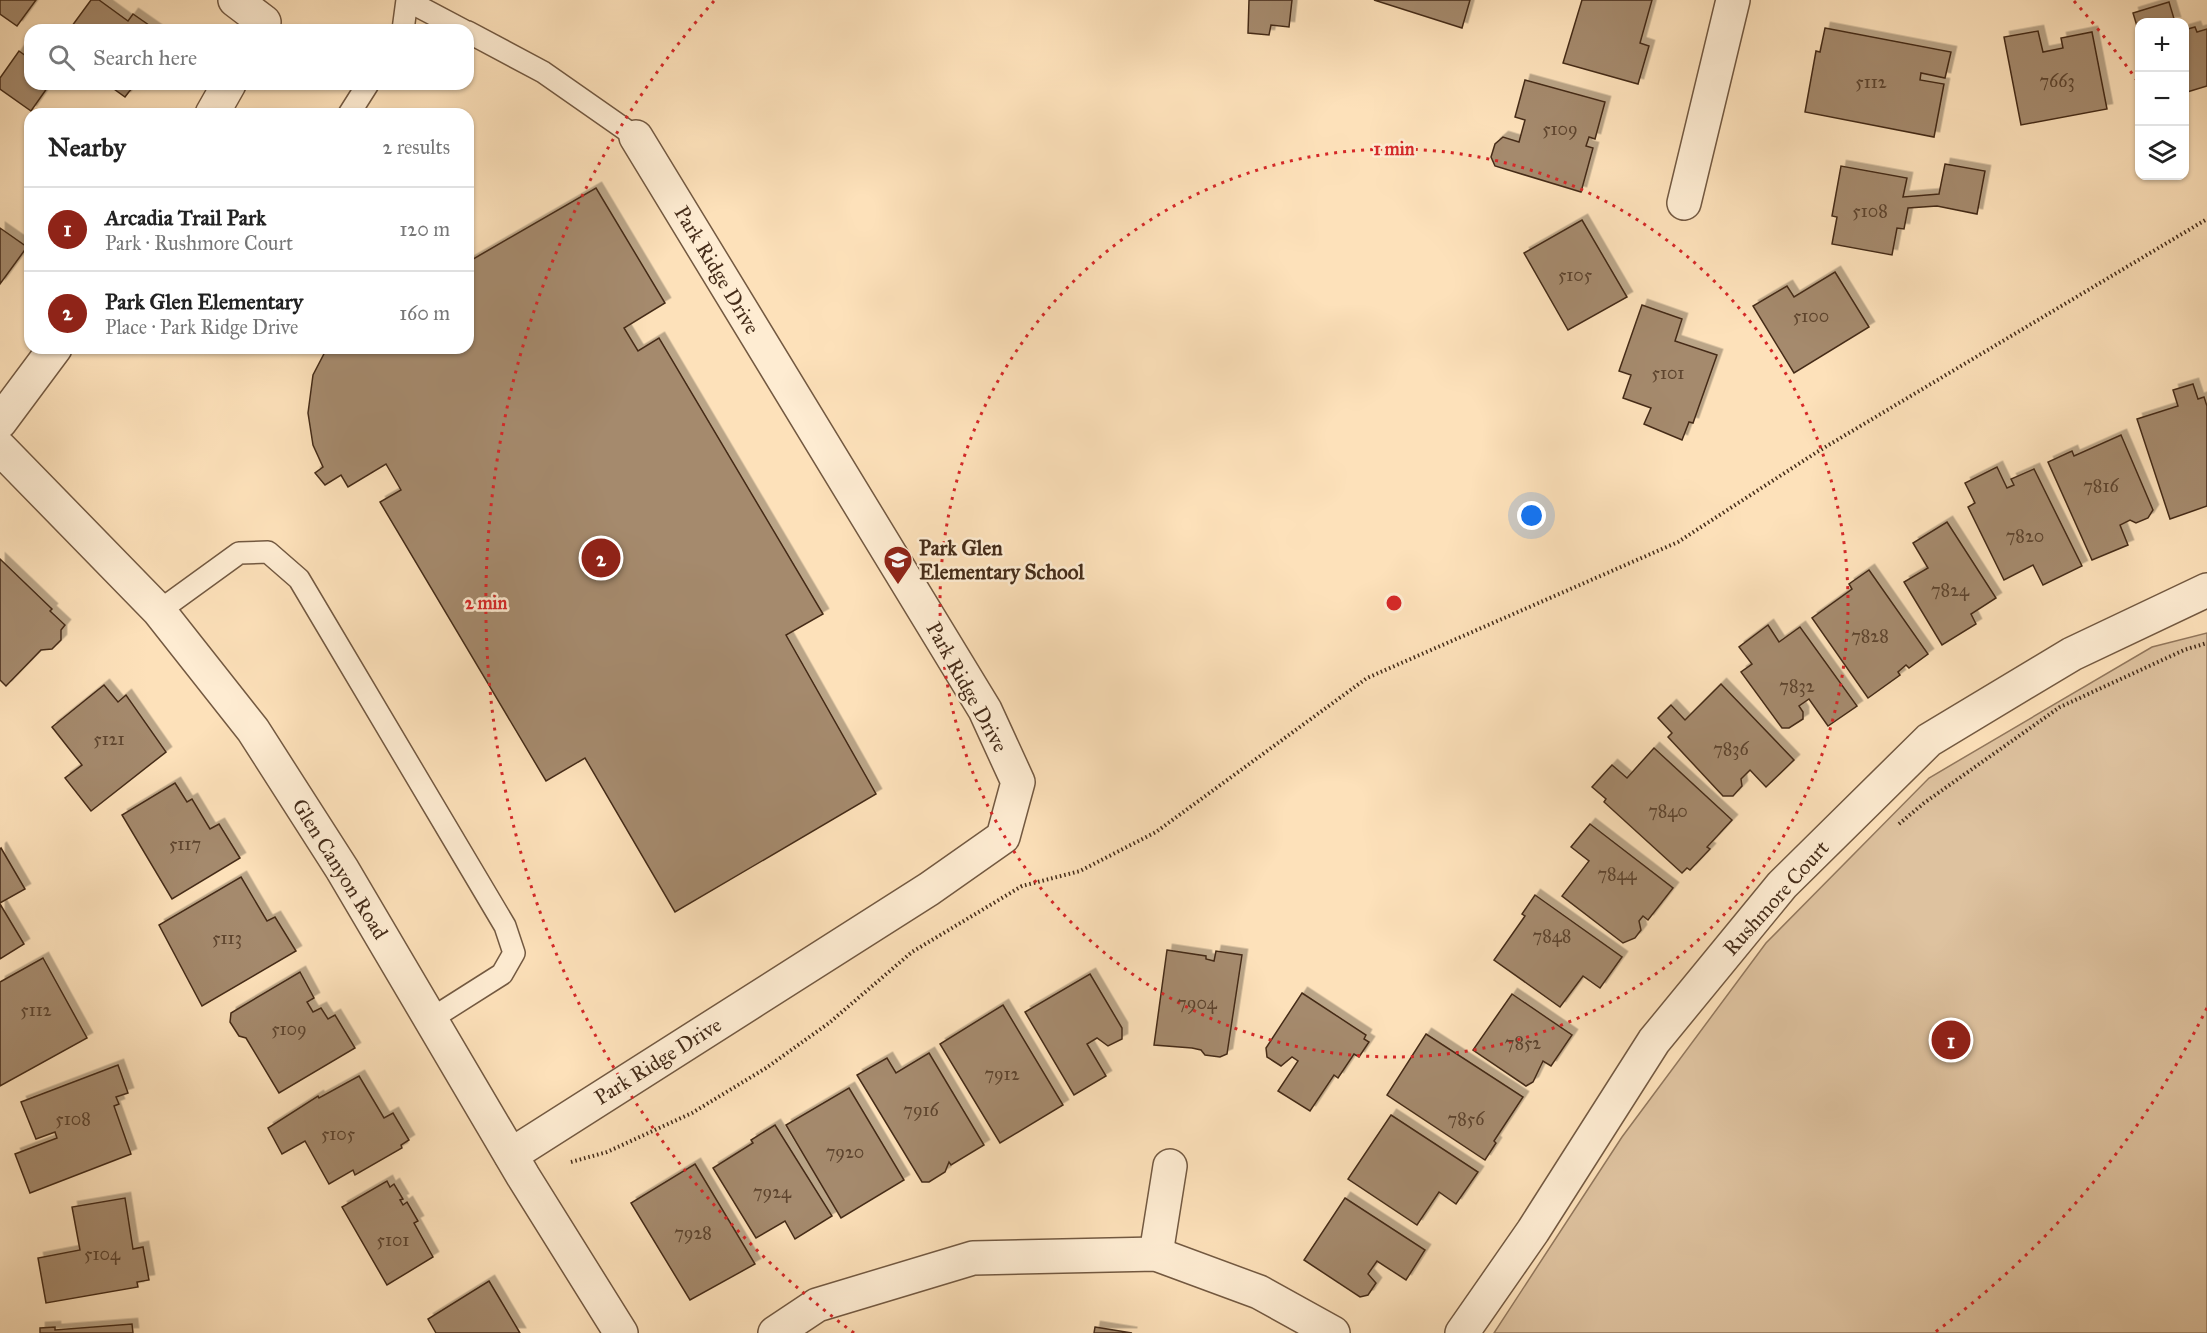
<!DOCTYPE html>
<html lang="en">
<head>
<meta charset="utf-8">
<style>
  :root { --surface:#fff; --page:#f6f6f6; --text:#222; --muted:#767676; --line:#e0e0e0; --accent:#8f2418 }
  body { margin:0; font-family:"IM FELL Great Primer",serif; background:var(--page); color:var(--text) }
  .controls { position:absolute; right:18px; top:18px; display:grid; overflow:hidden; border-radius:12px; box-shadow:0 2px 4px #0004 }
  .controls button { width:54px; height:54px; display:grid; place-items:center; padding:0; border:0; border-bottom:2px solid var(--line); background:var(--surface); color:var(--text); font:30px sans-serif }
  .you { position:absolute; left:1532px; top:516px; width:21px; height:21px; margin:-15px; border:4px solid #fff; border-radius:50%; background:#1a73e8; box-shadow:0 0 0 9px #1a73e833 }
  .badge { display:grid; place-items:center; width:39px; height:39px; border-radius:50%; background:var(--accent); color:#fff; font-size:20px; font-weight:700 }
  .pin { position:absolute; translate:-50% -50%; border:3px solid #fff; box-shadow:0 2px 6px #0006 }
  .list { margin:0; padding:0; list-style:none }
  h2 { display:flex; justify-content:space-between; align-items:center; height:78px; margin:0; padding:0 24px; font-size:26px }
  h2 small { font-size:20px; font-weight:400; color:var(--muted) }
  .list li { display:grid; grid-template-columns:39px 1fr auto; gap:18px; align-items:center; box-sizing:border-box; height:84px; padding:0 24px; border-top:2px solid var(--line) }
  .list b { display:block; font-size:22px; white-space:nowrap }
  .list p { margin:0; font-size:20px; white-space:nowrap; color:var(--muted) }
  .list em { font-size:20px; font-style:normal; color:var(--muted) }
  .icon { flex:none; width:33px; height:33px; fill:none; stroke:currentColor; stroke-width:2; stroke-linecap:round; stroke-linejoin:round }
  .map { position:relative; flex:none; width:2207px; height:1333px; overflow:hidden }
  .search { position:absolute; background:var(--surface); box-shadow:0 2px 4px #0004; left:24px; top:24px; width:450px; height:66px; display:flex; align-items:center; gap:15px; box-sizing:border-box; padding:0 21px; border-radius:18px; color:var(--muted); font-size:22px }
  .panel { position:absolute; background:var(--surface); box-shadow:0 2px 4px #0004; left:24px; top:108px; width:450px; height:246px; border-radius:18px }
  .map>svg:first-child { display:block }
</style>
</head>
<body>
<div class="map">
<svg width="2207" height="1333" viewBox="0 0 2207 1333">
  <defs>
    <filter id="shadow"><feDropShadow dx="5.5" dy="-5.5" stdDeviation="0" flood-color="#0004"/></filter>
  </defs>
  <rect width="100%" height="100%" fill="#fde1ba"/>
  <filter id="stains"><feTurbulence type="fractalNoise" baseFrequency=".00333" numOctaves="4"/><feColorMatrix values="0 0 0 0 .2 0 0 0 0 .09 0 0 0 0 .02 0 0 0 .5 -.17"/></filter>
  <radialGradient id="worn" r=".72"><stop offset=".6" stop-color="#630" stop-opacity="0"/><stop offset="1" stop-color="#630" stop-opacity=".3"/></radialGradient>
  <polygon fill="#dec29f" stroke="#92775c" stroke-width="1.5" points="2207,633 2207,1333 1494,1333 1622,1137 1766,943 1929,778 2152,647"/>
  <g fill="#a58a6d" stroke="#452c19" stroke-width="1.5" filter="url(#shadow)">
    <polygon points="0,0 36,0 17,26 0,14"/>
    <polygon points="91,0 99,0 128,21 133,14 156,30 69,30"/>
    <polygon points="1249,0 1292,0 1289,27 1271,25 1269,35 1248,33"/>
    <polygon points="1374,0 1470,0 1462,28"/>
    <polygon points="1582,0 1652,0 1640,43 1649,46 1638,84 1563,63"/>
    <polygon points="2169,2 2175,22 2140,22 2140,36 2133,13"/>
    <polygon points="2195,27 2197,32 2207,29 2207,86 2184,93 2184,30"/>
    <polygon points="1825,28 1951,52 1945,78 1921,73 1920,80 1944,84 1934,137 1805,112 1816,51 1820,52"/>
    <polygon points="2038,31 2043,52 2063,48 2061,38 2092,32 2107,109 2021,125 2004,37"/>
    <polygon points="19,51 30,59 30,84 50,84 31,111 0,89 0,78"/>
    <polygon points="1525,80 1605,102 1595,139 1589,137 1586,146 1593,148 1581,192 1495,166 1491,157 1495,144 1503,137 1519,142 1525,120 1515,117"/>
    <polygon points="107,84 135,84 125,97"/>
    <polygon points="1945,164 1985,171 1977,214 1937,206 1908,208 1904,229 1897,228 1892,255 1832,244 1837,217 1832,216 1841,166 1907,178 1903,197 1939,194"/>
    <polygon points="596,188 665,303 624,328 638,351 659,338 823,614 786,635 876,794 675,912 585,758 546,781 380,502 401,490 386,464 348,487 341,475 325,485 315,473 323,467 313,445 308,413 313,375 327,348 468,348 468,262"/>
    <polygon points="1582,220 1627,297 1568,330 1524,253"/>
    <polygon points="0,228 27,247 0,284"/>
    <polygon points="1835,272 1869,327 1794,373 1753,306 1787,286 1794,297"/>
    <polygon points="1642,305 1682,319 1675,341 1717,355 1693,423 1689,422 1682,440 1644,424 1651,408 1623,398 1631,375 1619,371"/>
    <polygon points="2193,384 2198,399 2204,397 2207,406 2207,506 2170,519 2137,419 2178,406 2173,390"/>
    <polygon points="2121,435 2153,510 2148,518 2136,523 2130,520 2120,525 2128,545 2092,560 2048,462 2072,451 2074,456"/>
    <polygon points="1997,467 2007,488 2014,485 2011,479 2034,469 2082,566 2043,585 2033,565 2004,580 1968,507 1975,503 1965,483"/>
    <polygon points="1947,522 1996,598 1971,614 1976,624 1942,645 1904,582 1928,568 1913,543"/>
    <polygon points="0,559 52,609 50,611 65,625 61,630 61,640 52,649 41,650 6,686 0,680"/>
    <polygon points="1869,570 1928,654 1909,668 1906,665 1898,672 1900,675 1868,698 1812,618 1852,589 1849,584"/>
    <polygon points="1768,625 1779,642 1800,627 1857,706 1828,726 1809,699 1799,706 1803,712 1803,719 1789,728 1782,728 1741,672 1752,664 1739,647"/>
    <polygon points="1721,684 1794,760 1766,787 1750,770 1741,779 1742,786 1733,796 1723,796 1668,737 1672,733 1658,718 1671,705 1685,720"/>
    <polygon points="104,685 118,702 126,695 166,752 91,811 65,778 82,765 52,727"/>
    <polygon points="1654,748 1732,820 1707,847 1710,849 1690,870 1687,868 1682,873 1604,802 1606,799 1592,787 1612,765 1627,778"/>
    <polygon points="175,783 187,802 192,799 210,829 219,824 240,858 172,899 122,815"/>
    <polygon points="1590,824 1673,888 1648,920 1643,916 1639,921 1641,930 1635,938 1623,943 1562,896 1589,861 1571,847"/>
    <polygon points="1,848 25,889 0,903 0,849"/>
    <polygon points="241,877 267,921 275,917 296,951 202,1006 159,925"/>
    <polygon points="1535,895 1622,957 1600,988 1583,976 1560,1007 1494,960 1525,916 1522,914"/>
    <polygon points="0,904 24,944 0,959"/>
    <polygon points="1167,950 1206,956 1206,959 1214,961 1216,951 1242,955 1227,1054 1220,1057 1205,1055 1201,1050 1192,1048 1154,1045"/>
    <polygon points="43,958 87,1038 0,1086 0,982"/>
    <polygon points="300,972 314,998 307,1002 313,1012 321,1008 328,1019 335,1015 355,1048 279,1093 246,1038 239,1036 230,1022 231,1013"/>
    <polygon points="1090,974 1122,1028 1122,1039 1108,1046 1097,1038 1087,1044 1106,1076 1074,1095 1025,1012"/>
    <polygon points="1302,993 1366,1035 1364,1039 1369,1042 1359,1057 1354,1054 1338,1078 1334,1075 1310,1111 1278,1091 1298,1061 1292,1057 1281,1066 1267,1057 1266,1048"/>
    <polygon points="1512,994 1572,1035 1551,1066 1543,1061 1533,1082 1526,1086 1473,1050"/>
    <polygon points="1003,1005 1063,1105 1000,1143 940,1044"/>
    <polygon points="1426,1034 1523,1097 1494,1141 1496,1143 1485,1160 1387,1095"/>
    <polygon points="929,1053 984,1145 951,1165 949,1162 945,1172 929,1182 922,1182 857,1075 887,1058 896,1073"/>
    <polygon points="118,1065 128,1093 116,1097 119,1104 114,1106 131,1154 30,1193 15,1154 57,1138 55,1132 36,1139 21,1102"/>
    <polygon points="359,1076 384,1118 393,1113 409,1140 401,1145 402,1148 355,1175 353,1170 329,1184 305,1141 282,1154 268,1128 318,1096 319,1098"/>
    <polygon points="849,1088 904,1180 841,1218 786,1125"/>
    <polygon points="1391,1115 1478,1172 1456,1204 1439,1192 1417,1225 1348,1179"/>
    <polygon points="775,1125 832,1216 795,1239 785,1221 756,1238 713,1168 753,1143 751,1140"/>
    <polygon points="695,1164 755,1264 690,1300 631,1203"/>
    <polygon points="387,1181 390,1187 394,1184 403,1199 400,1200 403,1205 407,1202 418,1221 414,1223 433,1257 387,1285 342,1207"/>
    <polygon points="125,1198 133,1249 143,1247 149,1280 137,1282 138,1287 46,1303 38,1258 80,1250 72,1207"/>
    <polygon points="1345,1198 1425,1250 1406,1280 1377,1261 1368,1274 1376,1283 1368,1295 1360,1297 1304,1260"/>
    <polygon points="489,1281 520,1333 436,1333 428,1319"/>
    <polygon points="132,1324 133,1333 40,1333 40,1328 55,1327 55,1330"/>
    <polygon points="1095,1327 1132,1333 1094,1333"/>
  </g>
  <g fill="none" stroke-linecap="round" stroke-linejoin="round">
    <g stroke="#735941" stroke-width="24">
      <g id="service">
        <polyline points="408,1 463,30"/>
        <polyline points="403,30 407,0"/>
        <polyline points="468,32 543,72 636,137"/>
        <polyline points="349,114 368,84"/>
        <polyline points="159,611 239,553 268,552 299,579 505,926 514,953 502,974 431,1019"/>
      </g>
    </g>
    <g stroke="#735941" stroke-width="36">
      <g id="minor">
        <polyline points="235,0 264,22"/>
        <polyline points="212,114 229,84"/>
        <polyline points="1684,203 1733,0"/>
        <polyline points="0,422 55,348"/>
        <polyline points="0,448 159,611 253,730 342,869 523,1176 621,1333"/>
        <polyline points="511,1155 929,889 1003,837 1018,782 985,710 636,137"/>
        <polyline points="1156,1254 1170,1166"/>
        <polyline points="775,1333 817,1305 973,1258 1156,1254 1259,1292 1333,1333"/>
        <polyline points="1462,1333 1533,1231 1654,1041 1782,885 1929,740 2072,654 2207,590"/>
      </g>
    </g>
    <g stroke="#452c19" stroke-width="4" stroke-dasharray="1.5 3" stroke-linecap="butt">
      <polyline points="1899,824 1924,803 2060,707 2184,650 2207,643"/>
      <polyline points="571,1162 607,1152 692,1113 766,1068 829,1023 912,952 1022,886 1080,871 1156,832 1367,678 1678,542 1817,452 2207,219"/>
    </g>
    <use href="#service" stroke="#feecd2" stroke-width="21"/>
    <use href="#minor" stroke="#feecd2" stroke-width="33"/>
  </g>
  <g fill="none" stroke="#d62828" stroke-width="3" stroke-dasharray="3 6">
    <circle cx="1394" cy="603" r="454"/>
    <path d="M2207 1008A908 908 0 0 1 1934 1333M854 1333A908 908 0 0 1 714 1M2074 1A908 908 0 0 1 2138 82"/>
  </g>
  <defs>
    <g id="school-pin" transform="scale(1.5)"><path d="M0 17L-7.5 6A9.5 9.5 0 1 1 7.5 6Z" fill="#8f2418" stroke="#feecd2"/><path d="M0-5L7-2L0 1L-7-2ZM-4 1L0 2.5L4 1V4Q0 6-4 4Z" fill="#fff"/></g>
  </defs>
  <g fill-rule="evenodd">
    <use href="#school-pin" x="898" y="560"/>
  </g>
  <g text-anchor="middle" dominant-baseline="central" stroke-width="5" stroke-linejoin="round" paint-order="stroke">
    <g font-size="18" fill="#5d442e">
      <text x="2057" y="81">7663</text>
      <text x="1871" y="82">5112</text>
      <text x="1560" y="129">5109</text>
      <text x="1870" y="211">5108</text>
      <text x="1575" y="275">5105</text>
      <text x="1811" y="316">5100</text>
      <text x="1668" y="373">5101</text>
      <text x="2101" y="486">7816</text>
      <text x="2025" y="536">7820</text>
      <text x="1950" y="590">7824</text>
      <text x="1870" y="636">7828</text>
      <text x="1797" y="686">7832</text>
      <text x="109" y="739">5121</text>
      <text x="1731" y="749">7836</text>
      <text x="1668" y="811">7840</text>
      <text x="185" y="844">5117</text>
      <text x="1617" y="874">7844</text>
      <text x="1552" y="936">7848</text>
      <text x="227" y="938">5113</text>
      <text x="1197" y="1003">7904</text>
      <text x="36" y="1010">5112</text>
      <text x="289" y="1029">5109</text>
      <text x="1523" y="1043">7852</text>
      <text x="1002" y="1074">7912</text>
      <text x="921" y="1110">7916</text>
      <text x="73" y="1119">5108</text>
      <text x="1466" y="1119">7856</text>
      <text x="338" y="1134">5105</text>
      <text x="845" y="1152">7920</text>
      <text x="772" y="1192">7924</text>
      <text x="693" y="1233">7928</text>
      <text x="393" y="1240">5101</text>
      <text x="102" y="1254">5104</text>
    </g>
    <g font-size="21" fill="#452c19" stroke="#feecd2">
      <text transform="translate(717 270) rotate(59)">Park Ridge Drive</text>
      <text transform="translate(967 687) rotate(61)">Park Ridge Drive</text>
      <text transform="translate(340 869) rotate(58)">Glen Canyon Road</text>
      <text transform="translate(1776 898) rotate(-48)">Rushmore Court</text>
      <text transform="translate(658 1061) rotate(-32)">Park Ridge Drive</text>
    </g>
    <g font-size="21" font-weight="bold" fill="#452c19" stroke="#feecd2" text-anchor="start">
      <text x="919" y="548">Park Glen<tspan x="919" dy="24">Elementary School</tspan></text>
    </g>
  </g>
  <circle cx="1394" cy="603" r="9" fill="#d62828" stroke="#feecd2" stroke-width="3"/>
  <g font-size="18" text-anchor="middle" font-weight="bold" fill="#d62828" stroke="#feecd2" stroke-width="5" stroke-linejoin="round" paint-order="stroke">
    <text x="1394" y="155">1 min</text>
    <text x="486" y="609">2 min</text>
  </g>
  <rect width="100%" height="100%" filter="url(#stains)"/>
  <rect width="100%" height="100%" fill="url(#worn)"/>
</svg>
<div class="controls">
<button>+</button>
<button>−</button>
<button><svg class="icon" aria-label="layers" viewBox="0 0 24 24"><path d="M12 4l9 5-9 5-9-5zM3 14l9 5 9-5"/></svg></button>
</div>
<div class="you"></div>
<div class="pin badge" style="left:1951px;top:1040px">1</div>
<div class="pin badge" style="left:601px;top:558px">2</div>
<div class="search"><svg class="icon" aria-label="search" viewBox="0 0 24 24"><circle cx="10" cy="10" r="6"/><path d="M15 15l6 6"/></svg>Search here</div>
<section class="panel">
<h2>Nearby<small>2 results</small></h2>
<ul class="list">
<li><span class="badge">1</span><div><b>Arcadia Trail Park</b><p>Park · Rushmore Court</p></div><em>120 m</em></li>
<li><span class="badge">2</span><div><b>Park Glen Elementary</b><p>Place · Park Ridge Drive</p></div><em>160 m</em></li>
</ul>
</section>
</div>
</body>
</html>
